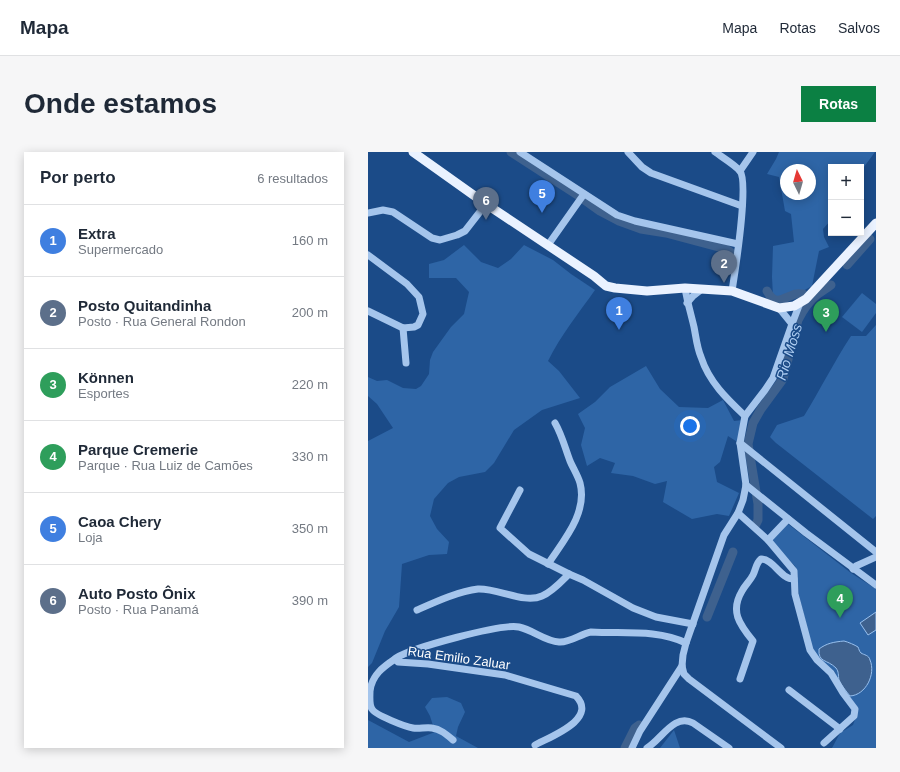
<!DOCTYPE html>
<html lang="pt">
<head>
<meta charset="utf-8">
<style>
  :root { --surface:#fff; --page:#f6f6f7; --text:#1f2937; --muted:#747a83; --line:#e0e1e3; --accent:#0b8043 }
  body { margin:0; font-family:Arial,sans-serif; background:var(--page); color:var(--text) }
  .controls { position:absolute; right:12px; top:12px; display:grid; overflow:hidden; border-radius:0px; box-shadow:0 2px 10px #0003 }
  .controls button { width:36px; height:36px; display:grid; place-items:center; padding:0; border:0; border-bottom:1px solid var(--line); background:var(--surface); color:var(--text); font:20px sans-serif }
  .compass { position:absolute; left:412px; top:12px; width:36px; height:36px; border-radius:50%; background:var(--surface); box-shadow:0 2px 10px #0003; rotate:355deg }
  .you { position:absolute; left:322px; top:274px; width:14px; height:14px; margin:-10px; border:3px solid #fff; border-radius:50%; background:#1a73e8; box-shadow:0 0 0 6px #1a73e833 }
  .badge { display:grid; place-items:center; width:26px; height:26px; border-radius:50%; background:var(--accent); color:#fff; font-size:13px; font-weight:700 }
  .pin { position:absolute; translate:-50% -33px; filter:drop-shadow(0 1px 2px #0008) }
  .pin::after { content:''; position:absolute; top:21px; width:14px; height:12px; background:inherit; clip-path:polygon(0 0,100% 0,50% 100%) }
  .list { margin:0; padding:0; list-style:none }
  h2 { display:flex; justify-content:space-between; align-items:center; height:52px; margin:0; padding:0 16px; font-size:17px }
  h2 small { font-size:13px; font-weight:400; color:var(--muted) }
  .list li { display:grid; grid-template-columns:26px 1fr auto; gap:12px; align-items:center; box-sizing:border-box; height:72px; padding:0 16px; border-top:1px solid var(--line) }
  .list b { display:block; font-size:15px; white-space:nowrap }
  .list p { margin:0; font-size:13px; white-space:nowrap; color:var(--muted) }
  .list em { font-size:13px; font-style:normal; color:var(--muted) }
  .map { position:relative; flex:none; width:508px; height:596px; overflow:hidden; border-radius:0px }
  header { display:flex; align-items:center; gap:24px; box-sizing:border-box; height:56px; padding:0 20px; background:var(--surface); border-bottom:1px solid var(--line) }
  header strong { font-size:19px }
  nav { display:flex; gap:22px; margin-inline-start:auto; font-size:14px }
  .intro { display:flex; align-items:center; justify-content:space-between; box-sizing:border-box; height:96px; padding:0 24px }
  h1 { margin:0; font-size:28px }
  .button { padding:10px 18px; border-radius:0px; background:var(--accent); color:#fff; font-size:14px; font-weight:700 }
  main { display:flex; gap:24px; padding:0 24px }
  aside { flex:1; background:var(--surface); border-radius:0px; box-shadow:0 2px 10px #0003 }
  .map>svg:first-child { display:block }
</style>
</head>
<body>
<header>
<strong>Mapa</strong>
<nav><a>Mapa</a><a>Rotas</a><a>Salvos</a></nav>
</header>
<div class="intro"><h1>Onde estamos</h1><a class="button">Rotas</a></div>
<main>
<aside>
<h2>Por perto<small>6 resultados</small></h2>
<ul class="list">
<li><span class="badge" style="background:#3f7fe0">1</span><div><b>Extra</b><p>Supermercado</p></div><em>160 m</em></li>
<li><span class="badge" style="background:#5c6f8a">2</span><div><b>Posto Quitandinha</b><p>Posto · Rua General Rondon</p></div><em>200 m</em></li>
<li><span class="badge" style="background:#2e9e5b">3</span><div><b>Können</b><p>Esportes</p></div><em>220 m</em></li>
<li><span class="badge" style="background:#2e9e5b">4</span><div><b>Parque Cremerie</b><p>Parque · Rua Luiz de Camões</p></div><em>330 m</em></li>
<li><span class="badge" style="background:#3f7fe0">5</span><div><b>Caoa Chery</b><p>Loja</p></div><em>350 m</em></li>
<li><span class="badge" style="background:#5c6f8a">6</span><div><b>Auto Posto Ônix</b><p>Posto · Rua Panamá</p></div><em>390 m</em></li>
</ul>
</aside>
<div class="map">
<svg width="508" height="596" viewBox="0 0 508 596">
  <rect width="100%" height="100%" fill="#1b4b88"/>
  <g fill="#2e65a6" fill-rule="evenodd">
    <path d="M 411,0 L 507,0 L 493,19 L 493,15 L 463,15 L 463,68 L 455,77 L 456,85 L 461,95 L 451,99 L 444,134 L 426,144 L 405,144 L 404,125 L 405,94 L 426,90 L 423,62 L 417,59 L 411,25 L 399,22 L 408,7 ZM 418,18 L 442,18 L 442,42 L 418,42 Z"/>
    <path d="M 96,93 L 113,110 L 130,116 L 143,107 L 156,93 L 185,108 L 203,122 L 227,138 C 210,162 193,183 180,209 L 191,219 L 212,246 L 174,258 L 146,278 L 126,311 L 117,320 L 91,325 L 80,331 L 66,347 L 62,364 L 69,377 L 81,390 L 79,402 L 61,403 L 34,412 L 31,455 L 17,479 L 4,511 L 0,515 L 0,289 L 25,276 L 9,252 L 0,244 L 0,225 L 9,229 L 19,228 L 35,236 L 48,237 L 53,234 L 61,222 L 62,208 L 65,200 L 83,175 L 96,162 L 101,140 L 88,126 L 61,126 L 61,112 L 76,108 Z"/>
    <polygon points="494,141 508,152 508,161 494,180 474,165"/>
    <path d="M 508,173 L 508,364 L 505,367 L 408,291 L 402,285 L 409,273 L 436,264 C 452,238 466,210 483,184 L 498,184 Z"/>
    <polygon points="278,214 292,237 311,255 340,256 355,248 366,269 375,268 371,291 360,284 352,310 346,315 349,330 371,341 361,364 349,362 324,367 295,350 299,329 287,332 265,324 243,321 247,311 232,306 219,314 213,293 217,276 210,262 227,250 242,235"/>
    <polygon points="420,372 483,421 508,437 508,596 464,596 472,581 485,573 490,559 489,555 469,526 467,520 456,512 445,500 431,443 429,419 427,414 403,389"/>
    <polygon points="79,545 93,551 97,560 90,575 88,584 110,596 0,596 0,568 41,590 67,580 62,564 57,555 64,546"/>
    <polygon points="306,578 312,596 292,596"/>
  </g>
  <g fill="#3e618e" stroke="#98c0ee">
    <polygon points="508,460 508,478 500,483 492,471"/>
    <path d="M 476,489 C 480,490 487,493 490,495 C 491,497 491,499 493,501 C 496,503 501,503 502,508 C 508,522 498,543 482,544 C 478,539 473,533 471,528 C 470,523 471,520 468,516 C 459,507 450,511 451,497 C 459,491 466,490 476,489 Z"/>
  </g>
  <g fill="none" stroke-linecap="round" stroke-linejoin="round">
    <g stroke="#3e618e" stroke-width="9">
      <polyline points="143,0 211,44 232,59 251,69 273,77 298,81 358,97 365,102"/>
      <polyline points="479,113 502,87"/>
      <path d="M 399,139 C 407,154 414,147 425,143 C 428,141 432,142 435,142"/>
      <path d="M 387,374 L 390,368 L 390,352 L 380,292 L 385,271 L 393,257 L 415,227 L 430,168 C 435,158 441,149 450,142 C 454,139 458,137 463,133"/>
      <polyline points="339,465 365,400"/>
      <polyline points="257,596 267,576 271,573"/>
    </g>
    <g stroke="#a5c5ec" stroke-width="7">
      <polyline points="152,0 249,63 267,69 370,92"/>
      <polyline points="260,0 274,15 283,21 374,54"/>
      <path d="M 347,0 C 354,5 367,13 372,19 C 381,31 367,120 364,139"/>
      <polyline points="372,19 385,0"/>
      <polyline points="0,61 15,58 25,60 64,86 72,88 89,83 97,79 118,52"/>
      <polyline points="180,93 216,42"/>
      <polyline points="0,103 39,132 51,145 55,162 50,173 46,175 35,176 0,159"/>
      <path d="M 317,136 C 319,149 323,162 326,175 C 328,185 329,196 333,205 C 341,230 359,247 377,264"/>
      <polyline points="319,151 325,144 334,137"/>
      <polyline points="411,156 424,172"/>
      <polyline points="35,176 38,211"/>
      <polyline points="372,291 508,400"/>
      <polyline points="378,333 438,381 508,433"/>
      <polyline points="152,338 132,376 161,402 201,422 215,428 265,456 288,465 325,472"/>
      <polyline points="370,361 400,388 426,419 427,442 442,498 449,508 463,521 475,541 487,557 486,564 456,591"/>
      <polyline points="400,388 420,367"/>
      <path d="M 180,412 C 195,389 220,361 212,331 C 210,324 205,316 202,309 C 197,296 194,283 187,271"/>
      <polyline points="485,417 488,414 508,405"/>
      <path d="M 49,458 C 67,450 91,439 110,437 C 130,436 156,452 174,444 C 184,440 193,430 201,422"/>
      <path d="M 27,507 C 15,515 4,523 2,539 C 2,545 1,553 4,557 C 7,563 38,575 45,576 C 51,577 58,575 64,576 C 72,577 78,582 85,588"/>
      <path d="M 372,527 L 385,489 C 371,472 362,459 374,439 C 377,433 382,429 385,423 C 388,417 388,411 393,407 C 406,407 412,427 426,427"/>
      <polyline points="421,538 472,577"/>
      <path d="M 167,593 C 184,584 230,567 208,544 L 137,523 L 60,512 L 30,510 L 27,507 L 28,506 C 44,496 134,471 151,475 C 165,478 177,489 191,490 C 202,491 212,482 223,480 C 255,482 289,477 318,491"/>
      <polyline points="264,596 272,579 314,514"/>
      <path d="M 279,596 C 294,587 306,561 325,571 L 361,596"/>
      <polyline points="413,596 321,527 316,522 314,514 315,503 318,491 356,383 370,361 375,348 378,333 372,291 377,264 397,238 405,226 424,172 432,151"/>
    </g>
    <polyline stroke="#eaf2ff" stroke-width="9" points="45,0 118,52 226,124 238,134 247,136 279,139 317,136 364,139 411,156 426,154 438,147 508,71"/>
  </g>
  <g text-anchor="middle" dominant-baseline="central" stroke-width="3" stroke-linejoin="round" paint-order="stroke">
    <g font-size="13" fill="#fff" stroke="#1b4b88">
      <text transform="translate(91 506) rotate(8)">Rua Emilio Zaluar</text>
    </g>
    <g font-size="14" font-style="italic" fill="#b0cff3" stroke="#1b4b88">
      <text transform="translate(421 200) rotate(-73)">Rio Moss</text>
    </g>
  </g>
</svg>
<div class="controls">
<button>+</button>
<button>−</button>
</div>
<svg class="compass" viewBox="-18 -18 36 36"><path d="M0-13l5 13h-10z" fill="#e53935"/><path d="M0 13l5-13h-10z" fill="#747a83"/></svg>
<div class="you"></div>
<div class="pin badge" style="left:251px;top:178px;background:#3f7fe0">1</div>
<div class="pin badge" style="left:356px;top:131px;background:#5c6f8a">2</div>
<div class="pin badge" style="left:458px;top:180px;background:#2e9e5b">3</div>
<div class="pin badge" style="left:472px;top:466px;background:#2e9e5b">4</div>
<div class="pin badge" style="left:174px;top:61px;background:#3f7fe0">5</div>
<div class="pin badge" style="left:118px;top:68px;background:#5c6f8a">6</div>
</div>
</main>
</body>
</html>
